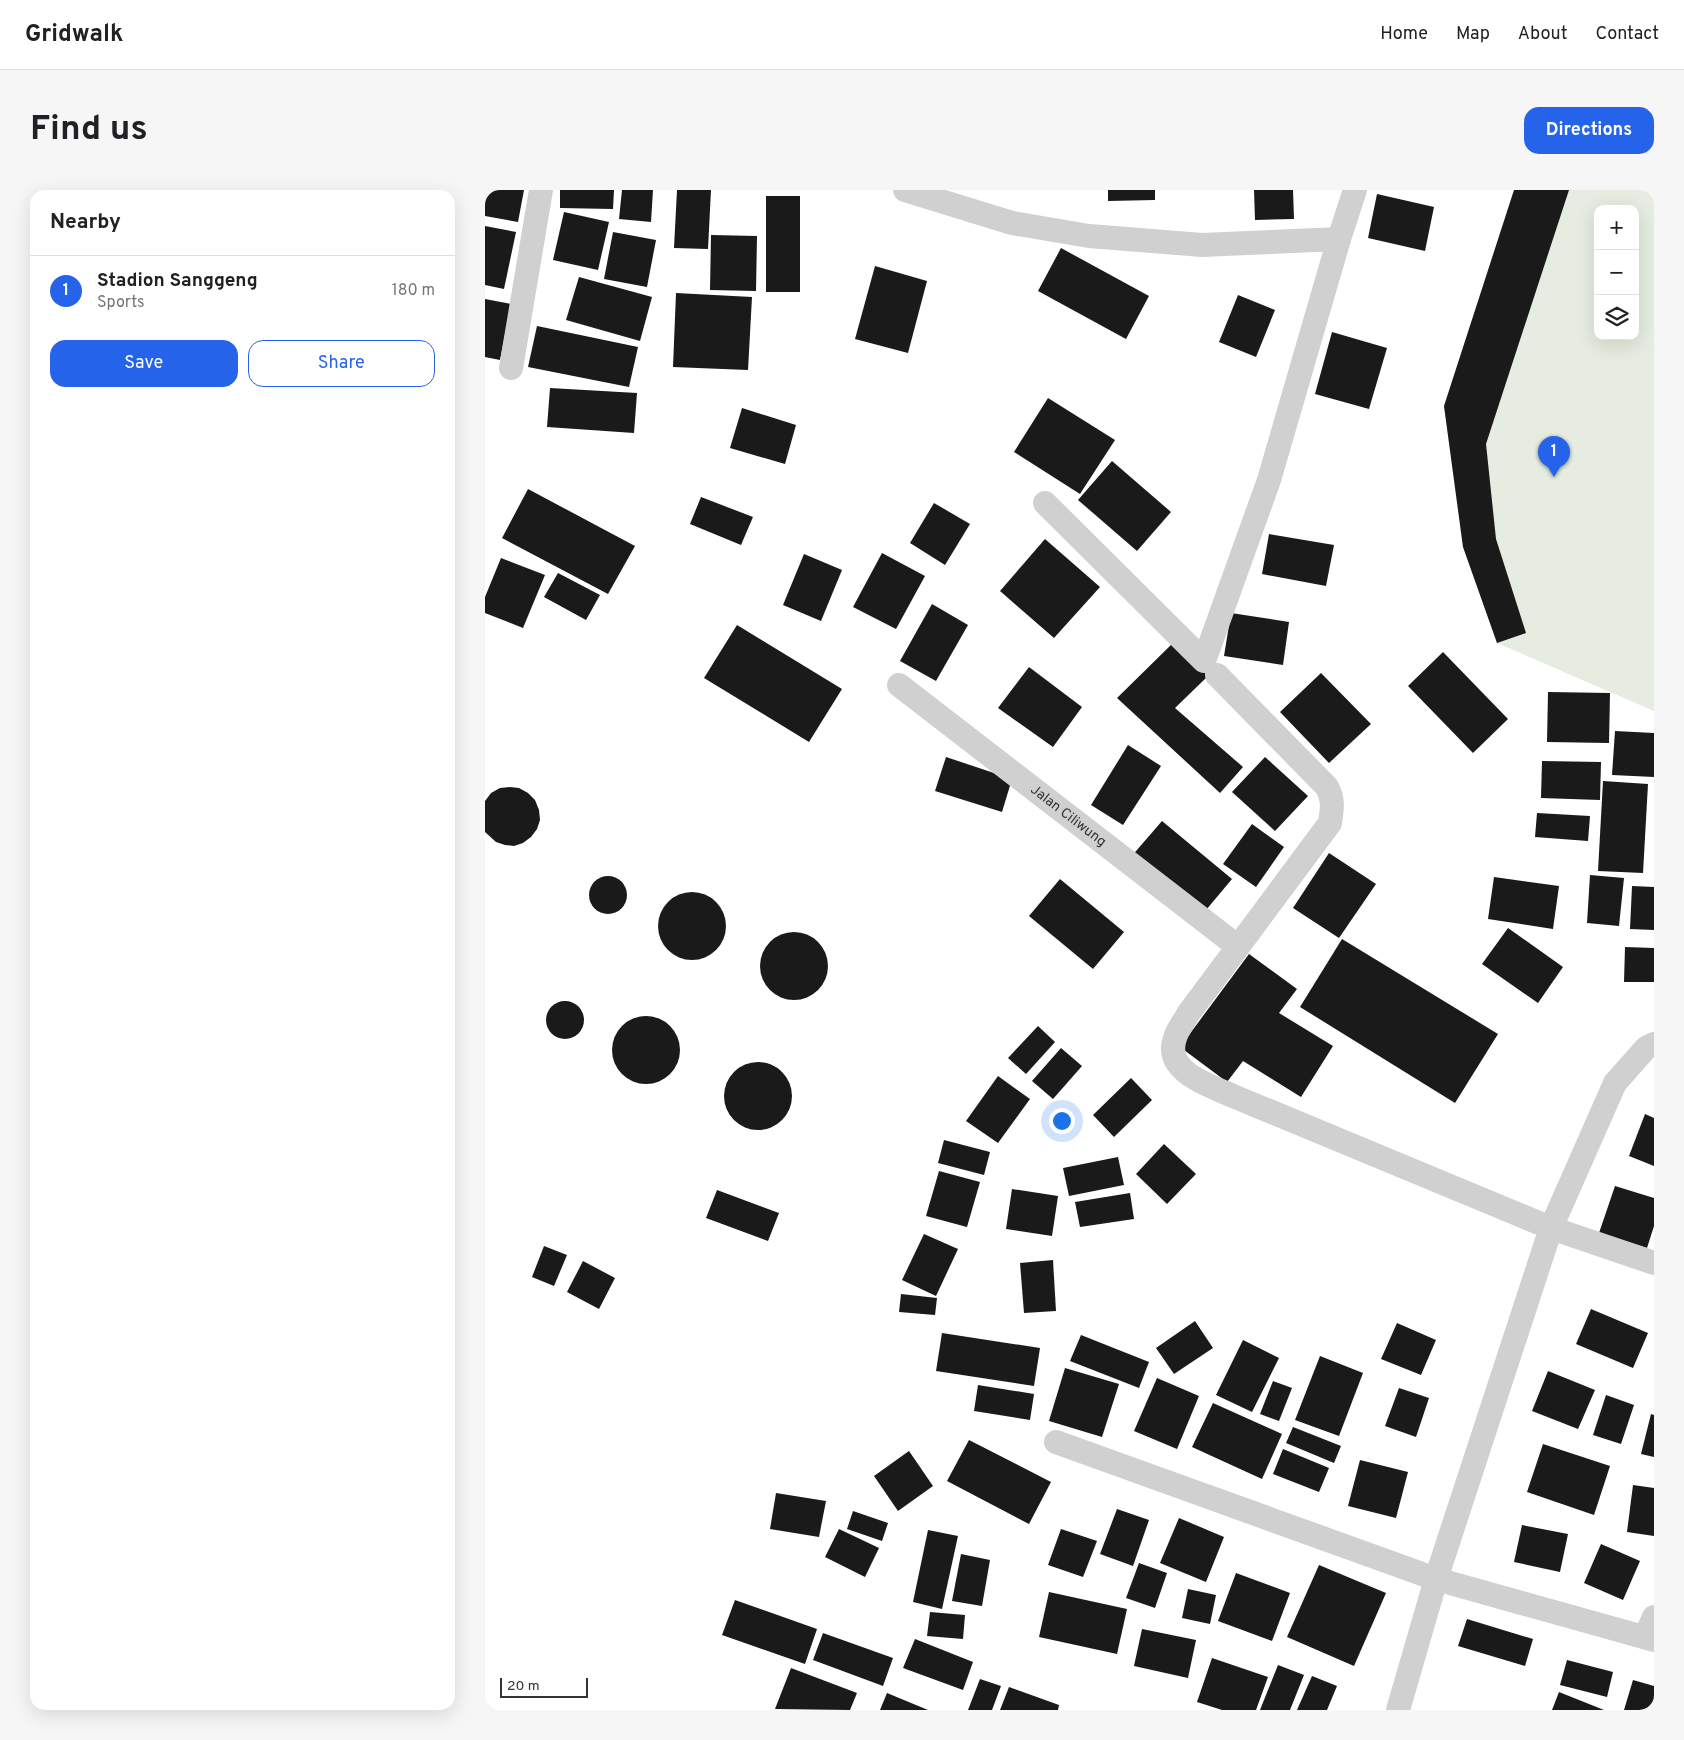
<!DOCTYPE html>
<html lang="en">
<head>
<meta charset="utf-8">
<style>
  :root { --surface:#fff; --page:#f6f6f6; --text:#202124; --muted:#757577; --line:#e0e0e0; --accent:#2563eb }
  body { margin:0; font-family:Overpass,sans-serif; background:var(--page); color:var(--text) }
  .controls { position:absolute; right:15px; top:15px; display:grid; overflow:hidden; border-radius:10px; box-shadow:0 5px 20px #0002 }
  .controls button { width:45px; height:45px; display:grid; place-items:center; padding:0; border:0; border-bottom:1px solid var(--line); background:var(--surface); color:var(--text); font:25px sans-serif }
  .scale { position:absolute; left:15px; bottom:12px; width:88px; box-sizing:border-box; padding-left:5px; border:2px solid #333; border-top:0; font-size:14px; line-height:18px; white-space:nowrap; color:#333; -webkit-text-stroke:4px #fff; paint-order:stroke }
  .you { position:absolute; left:576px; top:930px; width:18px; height:18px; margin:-12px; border:4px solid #fff; border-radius:50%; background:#1a73e8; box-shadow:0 0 0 8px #1a73e833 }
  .badge { display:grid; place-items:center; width:32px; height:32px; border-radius:50%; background:var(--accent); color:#fff; font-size:16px; font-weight:700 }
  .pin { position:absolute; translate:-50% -41px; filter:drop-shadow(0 1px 2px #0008) }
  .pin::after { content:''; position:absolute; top:26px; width:18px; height:15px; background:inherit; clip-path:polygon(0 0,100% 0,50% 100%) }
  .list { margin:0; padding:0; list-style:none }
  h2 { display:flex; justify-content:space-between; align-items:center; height:65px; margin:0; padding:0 20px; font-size:21px }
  h2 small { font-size:16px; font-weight:400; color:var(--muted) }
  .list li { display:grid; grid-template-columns:32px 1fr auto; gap:15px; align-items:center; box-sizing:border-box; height:70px; padding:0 20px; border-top:1px solid var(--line) }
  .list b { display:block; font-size:19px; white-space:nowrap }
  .list p { margin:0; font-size:16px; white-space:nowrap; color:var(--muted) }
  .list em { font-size:16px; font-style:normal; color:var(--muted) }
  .actions { display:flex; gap:10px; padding:15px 20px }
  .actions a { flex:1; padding:11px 0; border:1px solid var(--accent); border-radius:15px; text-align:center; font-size:18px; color:var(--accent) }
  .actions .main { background:var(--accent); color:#fff }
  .icon { flex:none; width:28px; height:28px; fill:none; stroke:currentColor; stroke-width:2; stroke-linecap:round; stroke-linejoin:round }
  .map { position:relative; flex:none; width:1169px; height:1520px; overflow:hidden; border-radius:15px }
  header { display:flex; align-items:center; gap:30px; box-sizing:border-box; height:70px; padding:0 25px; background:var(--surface); border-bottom:1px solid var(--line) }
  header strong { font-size:24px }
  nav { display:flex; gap:28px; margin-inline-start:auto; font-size:18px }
  .intro { display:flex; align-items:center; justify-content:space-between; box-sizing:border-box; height:120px; padding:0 30px }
  h1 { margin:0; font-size:35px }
  .button { padding:12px 22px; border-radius:15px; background:var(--accent); color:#fff; font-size:18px; font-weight:700 }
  main { display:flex; gap:30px; padding:0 30px }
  aside { flex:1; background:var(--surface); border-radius:15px; box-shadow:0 5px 20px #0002 }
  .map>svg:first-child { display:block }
</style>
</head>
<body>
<header>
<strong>Gridwalk</strong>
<nav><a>Home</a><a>Map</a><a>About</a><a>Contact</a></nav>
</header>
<div class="intro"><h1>Find us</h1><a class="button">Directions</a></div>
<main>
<aside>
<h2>Nearby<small></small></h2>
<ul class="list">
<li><span class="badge">1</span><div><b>Stadion Sanggeng</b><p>Sports</p></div><em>180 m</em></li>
</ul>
<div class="actions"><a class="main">Save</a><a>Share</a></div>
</aside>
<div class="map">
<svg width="1169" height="1520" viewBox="0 0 1169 1520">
  <rect width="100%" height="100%" fill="#fff"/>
  <path fill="#e6ecdf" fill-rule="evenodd" d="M 1029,0 L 1169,0 L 1169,521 L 1012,453 L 978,357 L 959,216 ZM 1113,19 L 1150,19 L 1150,146 L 1113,146 Z"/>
  <g fill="#1a1a1a">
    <polygon points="0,0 39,0 33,32 0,26"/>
    <polygon points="75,0 129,0 128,19 75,18"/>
    <polygon points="137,0 168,0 166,32 134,29"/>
    <polygon points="192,0 226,0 223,59 189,58"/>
    <polygon points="623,0 670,0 670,10 623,11"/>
    <polygon points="769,0 808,0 809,29 770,30"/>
    <polygon points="1029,0 1084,0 1001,254 1011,349 1041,443 1012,453 978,357 959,216"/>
    <polygon points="892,4 949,17 940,61 883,48"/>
    <rect x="281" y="6" width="34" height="96"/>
    <polygon points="79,22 124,32 113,80 68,70"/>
    <polygon points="0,36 31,42 19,99 0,95"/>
    <polygon points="128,42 171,50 162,97 119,89"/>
    <polygon points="226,45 272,46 271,101 225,100"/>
    <polygon points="576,58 664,106 641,149 553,101"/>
    <polygon points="390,76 442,91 423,163 370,149"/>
    <polygon points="94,87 167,107 155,151 81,130"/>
    <polygon points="191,103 267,107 263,180 188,177"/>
    <polygon points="753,105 790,120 771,167 734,152"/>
    <polygon points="0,109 26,114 15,170 0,167"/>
    <polygon points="52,136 153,157 144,197 43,177"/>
    <polygon points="847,142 902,158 884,219 830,204"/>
    <polygon points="65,198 152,203 149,243 62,237"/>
    <polygon points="563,208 630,250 595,304 529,262"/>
    <polygon points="257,218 311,235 300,274 245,258"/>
    <polygon points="627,271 686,322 652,361 593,310"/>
    <polygon points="43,299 150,356 123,404 17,348"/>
    <polygon points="216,307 268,327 256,355 205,334"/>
    <polygon points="449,313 485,334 460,375 425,353"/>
    <polygon points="784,344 849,355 841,396 777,384"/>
    <polygon points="560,349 615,397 569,448 515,401"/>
    <polygon points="397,363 440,386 411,439 368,417"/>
    <polygon points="319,364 357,380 336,431 298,415"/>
    <polygon points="16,368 60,385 38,438 0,423 0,407"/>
    <polygon points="73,383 115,405 101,430 59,407"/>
    <polygon points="447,414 483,435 451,491 415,471"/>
    <polygon points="746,423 804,432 798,475 739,466"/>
    <polygon points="252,435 357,499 324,552 219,488"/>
    <polygon points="689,452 723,486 690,518 758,577 735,603 632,508"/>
    <polygon points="958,462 1023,529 988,563 923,496"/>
    <polygon points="544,477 597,517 568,557 513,518"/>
    <polygon points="836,483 886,534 844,573 795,522"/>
    <polygon points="1063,502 1125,503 1124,553 1062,552"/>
    <polygon points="1130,541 1169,543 1169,587 1127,585"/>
    <polygon points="643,555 676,576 638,635 606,615"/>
    <polygon points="461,567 527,589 517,622 450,601"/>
    <polygon points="780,567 823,606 790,641 747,602"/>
    <polygon points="1057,571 1116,572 1115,610 1056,608"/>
    <polygon points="1118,591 1163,594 1158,683 1113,681"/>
    <polygon points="25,597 34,598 43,603 50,610 54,620 55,630 52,639 46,647 38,653 29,656 20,655 11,652 0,642 0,611 6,603 15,598"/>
    <polygon points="1052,623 1105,626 1103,651 1050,647"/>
    <polygon points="677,631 747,689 716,726 645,668"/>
    <polygon points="767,634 799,657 771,697 738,674"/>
    <polygon points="844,663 891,694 854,748 808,718"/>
    <polygon points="1105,685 1139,688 1134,736 1102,733"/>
    <circle cx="123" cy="705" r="19"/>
    <polygon points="1009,687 1074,696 1068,739 1003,729"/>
    <polygon points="575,689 639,742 608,779 544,726"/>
    <polygon points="1147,696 1169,697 1169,740 1145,739"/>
    <circle cx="207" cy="736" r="34"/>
    <polygon points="1023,738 1078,777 1053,813 997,774"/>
    <circle cx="309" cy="776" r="34"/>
    <polygon points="857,749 1013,844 970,913 815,817"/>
    <polygon points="1140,757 1169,758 1169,792 1139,792"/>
    <polygon points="764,764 812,799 794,823 848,856 816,907 758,871 742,892 695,857"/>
    <circle cx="80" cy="830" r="19"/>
    <circle cx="161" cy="860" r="34"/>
    <polygon points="553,836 570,852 541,884 523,868"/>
    <polygon points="576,858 597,876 568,909 547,891"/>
    <circle cx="273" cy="906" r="34"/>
    <polygon points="513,886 545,909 513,953 481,931"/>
    <polygon points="646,888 667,910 629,947 608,925"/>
    <polygon points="1160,924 1169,928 1169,976 1144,966"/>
    <polygon points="459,950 505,962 499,985 453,973"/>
    <polygon points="679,954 711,984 682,1014 651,984"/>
    <polygon points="633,967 639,995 584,1006 578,978"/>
    <polygon points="454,981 495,992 482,1037 441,1026"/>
    <polygon points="1130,996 1169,1008 1169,1036 1162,1058 1114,1043"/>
    <polygon points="527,999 573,1006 567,1046 521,1039"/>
    <polygon points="232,1000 294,1023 283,1051 221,1028"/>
    <polygon points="645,1003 649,1029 595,1037 590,1012"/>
    <polygon points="439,1044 473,1059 451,1106 417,1090"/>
    <polygon points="59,1056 82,1065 69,1096 47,1087"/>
    <polygon points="568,1070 571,1121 539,1123 535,1073"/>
    <polygon points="98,1071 130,1088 114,1119 82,1102"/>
    <polygon points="416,1104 452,1108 450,1125 414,1122"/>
    <polygon points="1106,1119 1163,1143 1148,1178 1091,1154"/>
    <polygon points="710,1131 728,1158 689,1184 671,1158"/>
    <polygon points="912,1133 951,1150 936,1185 896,1169"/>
    <polygon points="457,1143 555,1158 549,1196 451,1181"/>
    <polygon points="596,1145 664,1172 654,1198 585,1171"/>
    <polygon points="758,1150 794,1168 767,1222 731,1205"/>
    <polygon points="835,1166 878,1183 854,1246 810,1230"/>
    <polygon points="580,1178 634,1194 617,1247 564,1231"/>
    <polygon points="1063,1181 1110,1200 1093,1239 1047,1221"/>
    <polygon points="672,1188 714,1206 692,1259 649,1241"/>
    <polygon points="788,1191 807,1198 794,1231 775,1224"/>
    <polygon points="493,1195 549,1204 545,1230 489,1221"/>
    <polygon points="914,1198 944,1208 931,1247 900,1236"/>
    <polygon points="1121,1205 1149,1215 1136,1254 1108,1245"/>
    <polygon points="728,1213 797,1244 777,1289 707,1257"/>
    <polygon points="1166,1224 1169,1225 1169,1267 1156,1264"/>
    <polygon points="808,1237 856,1256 849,1273 801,1253"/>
    <polygon points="484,1250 566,1292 544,1334 462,1291"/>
    <polygon points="1058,1254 1125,1276 1109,1325 1042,1302"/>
    <polygon points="798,1259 844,1278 834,1302 788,1284"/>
    <polygon points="424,1261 448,1296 413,1321 389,1286"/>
    <polygon points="875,1270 923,1282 911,1328 863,1316"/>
    <polygon points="1148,1295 1169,1298 1169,1346 1142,1342"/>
    <polygon points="291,1303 341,1311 334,1347 285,1339"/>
    <polygon points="632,1319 664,1330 648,1376 615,1364"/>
    <polygon points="368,1321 403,1333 397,1351 362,1339"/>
    <polygon points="694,1328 739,1347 721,1392 675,1373"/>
    <polygon points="1037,1335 1083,1344 1075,1382 1029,1372"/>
    <polygon points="354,1339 394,1358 380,1387 340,1367"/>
    <polygon points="576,1339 612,1351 598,1387 563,1375"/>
    <polygon points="443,1340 473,1346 457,1419 428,1412"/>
    <polygon points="1116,1354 1155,1371 1138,1410 1099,1393"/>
    <polygon points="476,1364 505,1370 497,1416 467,1411"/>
    <polygon points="654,1373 682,1383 670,1418 641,1408"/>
    <polygon points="834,1375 901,1403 869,1476 802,1447"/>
    <polygon points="751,1383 805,1403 787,1451 733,1431"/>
    <polygon points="703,1399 731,1405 725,1434 697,1428"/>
    <polygon points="564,1402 642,1419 632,1464 554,1447"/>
    <polygon points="250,1410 332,1439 320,1474 237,1445"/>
    <polygon points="445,1422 480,1425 478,1449 442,1446"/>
    <polygon points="982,1429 1048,1449 1040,1476 973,1456"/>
    <polygon points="657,1439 711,1450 703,1488 649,1476"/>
    <polygon points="338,1443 408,1468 398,1496 328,1470"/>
    <polygon points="430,1449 488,1472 478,1500 418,1478"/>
    <polygon points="727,1468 783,1487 771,1520 737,1520 712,1512"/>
    <polygon points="1082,1470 1128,1482 1122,1507 1075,1495"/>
    <polygon points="793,1475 819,1485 805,1520 775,1520"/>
    <polygon points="306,1478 372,1503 365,1520 290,1519"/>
    <polygon points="827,1486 852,1496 842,1520 812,1520"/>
    <polygon points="495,1489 516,1496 507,1520 483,1520"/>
    <polygon points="1148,1490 1169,1496 1169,1520 1139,1520"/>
    <polygon points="524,1497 574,1515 573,1520 515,1520"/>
    <polygon points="1074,1502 1119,1520 1067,1520"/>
    <polygon points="402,1503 443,1520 395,1520"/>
  </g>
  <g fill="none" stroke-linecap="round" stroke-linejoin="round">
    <g stroke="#d0d0d0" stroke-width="24">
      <polyline points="420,0 527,33 604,46 717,55 854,49"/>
      <polyline points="26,178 56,0"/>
      <polyline points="560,313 719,471 784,290 854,49 870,0"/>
      <path d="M 732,485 L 842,597 C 849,610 847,619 845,633 L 703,824 C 699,832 692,840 690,848 C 678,882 726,896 748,906 L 1066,1038 L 1169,1073"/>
      <path id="s1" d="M 414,495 L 752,756"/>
      <polyline points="571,1252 951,1389 1169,1450"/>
      <polyline points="1160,1447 1169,1427"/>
      <polyline points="913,1520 951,1389 1066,1038 1130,893 1161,858 1169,854"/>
    </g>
  </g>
  <g text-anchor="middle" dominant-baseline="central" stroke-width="5" stroke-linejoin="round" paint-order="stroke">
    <g font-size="14" fill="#333" stroke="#fff">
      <text stroke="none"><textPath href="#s1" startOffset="214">Jalan Ciliwung</textPath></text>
    </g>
  </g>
</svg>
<div class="controls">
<button>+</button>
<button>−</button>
<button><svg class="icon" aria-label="layers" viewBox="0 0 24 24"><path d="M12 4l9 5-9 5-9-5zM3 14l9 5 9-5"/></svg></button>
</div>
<div class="scale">20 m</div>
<div class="you"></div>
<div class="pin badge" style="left:1069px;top:287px">1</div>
</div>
</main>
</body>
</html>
